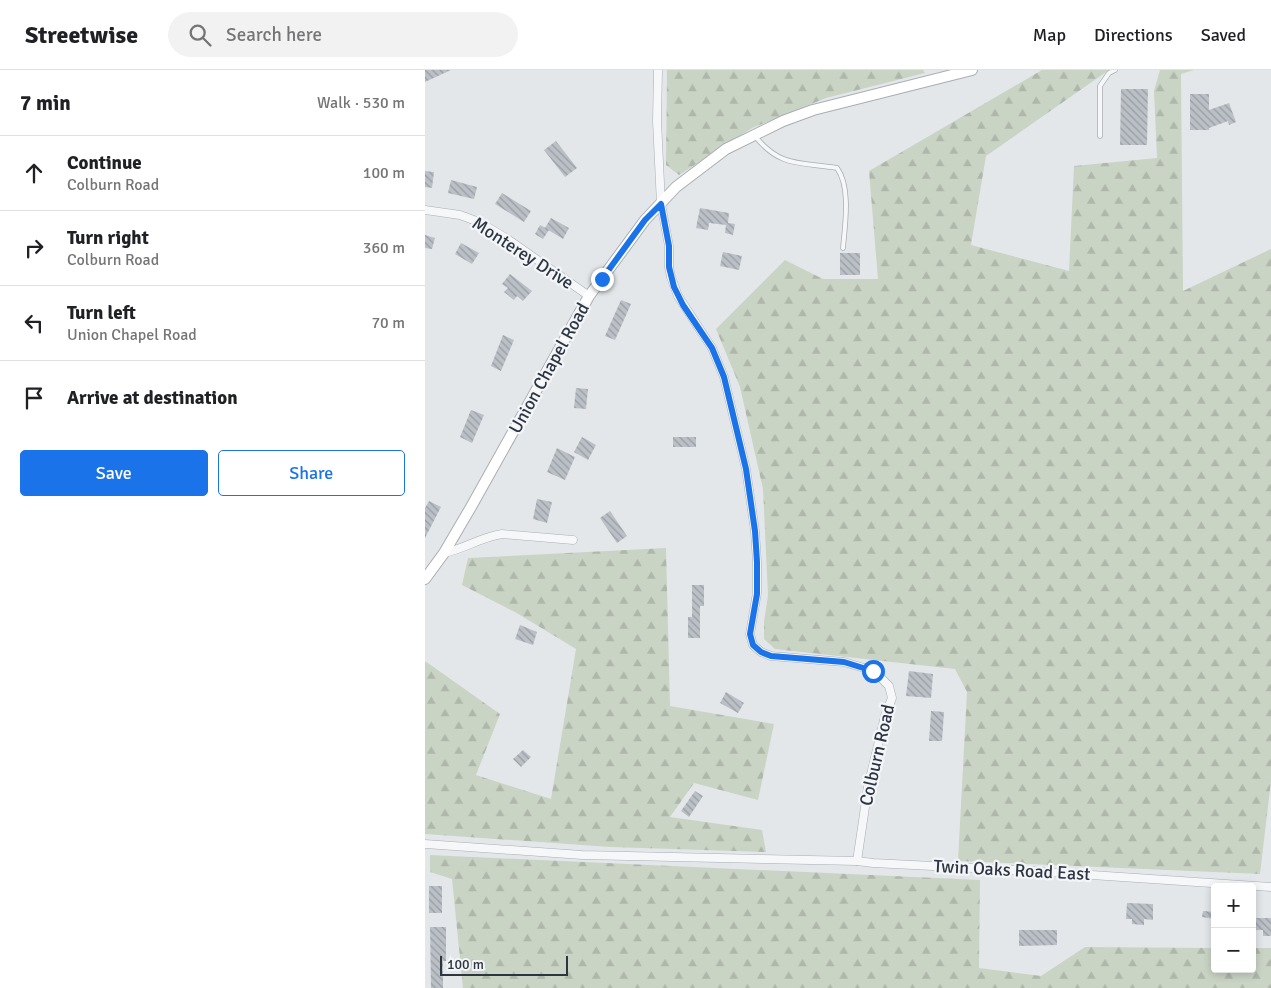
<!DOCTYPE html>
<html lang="en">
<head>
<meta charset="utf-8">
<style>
  :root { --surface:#fff; --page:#f2f2f2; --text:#202124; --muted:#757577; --line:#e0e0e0; --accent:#1a73e8 }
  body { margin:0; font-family:Signika,sans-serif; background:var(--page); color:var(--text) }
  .controls { position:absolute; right:15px; bottom:15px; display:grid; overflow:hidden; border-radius:5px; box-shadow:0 2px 8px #0003 }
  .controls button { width:45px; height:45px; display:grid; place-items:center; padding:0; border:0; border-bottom:1px solid var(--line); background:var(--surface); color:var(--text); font:25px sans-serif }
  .scale { position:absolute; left:15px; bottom:12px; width:128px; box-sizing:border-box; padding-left:5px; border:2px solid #2d3541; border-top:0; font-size:14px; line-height:18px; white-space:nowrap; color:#2d3541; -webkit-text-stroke:4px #f3f5f8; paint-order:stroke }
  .stop { position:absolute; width:15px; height:15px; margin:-11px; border:4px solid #1a73e8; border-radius:50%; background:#fff }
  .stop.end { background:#1a73e8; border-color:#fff; box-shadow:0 1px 5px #0008 }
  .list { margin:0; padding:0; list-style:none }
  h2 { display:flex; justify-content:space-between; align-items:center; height:65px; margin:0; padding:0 20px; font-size:21px }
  h2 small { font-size:16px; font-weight:400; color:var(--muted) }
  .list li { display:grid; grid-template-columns:32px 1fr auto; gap:15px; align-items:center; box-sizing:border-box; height:75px; padding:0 20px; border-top:1px solid var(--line) }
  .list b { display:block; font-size:19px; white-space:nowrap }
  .list p { margin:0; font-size:16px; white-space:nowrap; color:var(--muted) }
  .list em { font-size:16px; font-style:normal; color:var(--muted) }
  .actions { display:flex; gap:10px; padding:15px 20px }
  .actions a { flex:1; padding:11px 0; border:1px solid var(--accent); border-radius:5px; text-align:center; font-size:18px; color:var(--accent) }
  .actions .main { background:var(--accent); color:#fff }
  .icon { flex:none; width:28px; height:28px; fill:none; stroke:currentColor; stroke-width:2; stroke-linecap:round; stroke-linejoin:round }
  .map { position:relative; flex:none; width:846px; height:918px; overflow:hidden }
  header { display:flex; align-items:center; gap:30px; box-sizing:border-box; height:70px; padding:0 25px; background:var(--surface); border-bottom:1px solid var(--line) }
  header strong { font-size:24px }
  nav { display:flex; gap:28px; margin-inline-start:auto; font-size:18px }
  .search { width:350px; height:45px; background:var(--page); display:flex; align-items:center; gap:12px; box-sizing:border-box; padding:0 18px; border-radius:28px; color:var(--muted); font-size:19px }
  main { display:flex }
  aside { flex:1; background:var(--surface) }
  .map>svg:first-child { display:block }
</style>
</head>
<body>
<header>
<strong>Streetwise</strong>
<div class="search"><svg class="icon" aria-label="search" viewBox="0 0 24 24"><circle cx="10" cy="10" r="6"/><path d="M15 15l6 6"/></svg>Search here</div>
<nav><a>Map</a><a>Directions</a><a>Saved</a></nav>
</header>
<main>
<aside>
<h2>7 min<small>Walk · 530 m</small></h2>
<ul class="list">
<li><svg class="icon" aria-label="ahead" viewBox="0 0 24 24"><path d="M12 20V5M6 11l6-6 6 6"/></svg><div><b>Continue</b><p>Colburn Road</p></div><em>100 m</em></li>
<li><svg class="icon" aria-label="right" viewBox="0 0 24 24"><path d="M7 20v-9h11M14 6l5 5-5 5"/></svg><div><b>Turn right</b><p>Colburn Road</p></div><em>360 m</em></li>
<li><svg class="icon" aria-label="left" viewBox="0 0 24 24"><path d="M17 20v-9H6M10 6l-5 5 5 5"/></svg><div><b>Turn left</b><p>Union Chapel Road</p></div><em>70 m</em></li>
<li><svg class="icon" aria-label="arrive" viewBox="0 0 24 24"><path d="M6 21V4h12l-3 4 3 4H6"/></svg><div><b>Arrive at destination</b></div></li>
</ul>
<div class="actions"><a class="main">Save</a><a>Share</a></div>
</aside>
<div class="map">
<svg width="846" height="918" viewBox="0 0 846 918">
  <defs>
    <pattern id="forest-firs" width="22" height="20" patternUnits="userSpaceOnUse" patternTransform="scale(1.25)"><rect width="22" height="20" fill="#cad4c5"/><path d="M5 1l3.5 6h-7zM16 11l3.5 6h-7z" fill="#aeb7aa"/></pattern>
    <pattern id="building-back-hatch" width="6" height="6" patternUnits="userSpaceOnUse" patternTransform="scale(1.25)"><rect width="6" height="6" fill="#bbc0c7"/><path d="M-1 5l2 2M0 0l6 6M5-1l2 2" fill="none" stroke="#989da3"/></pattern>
  </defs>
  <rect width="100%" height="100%" fill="#e4e7ea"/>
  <g fill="url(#forest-firs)">
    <polygon points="242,0 498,0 500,3 401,28 327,58 254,105 241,95"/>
    <polygon points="617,0 684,0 561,86 546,175 644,201 649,96 732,88 729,21 735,0 769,0 756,4 758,221 846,179 846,711 835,804 533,791 542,622 530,599 350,579 339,569 339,552 343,525 338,419 315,317 291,259 360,190 398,209 453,209 444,101"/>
    <polygon points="241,478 245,636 349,654 333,730 269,713 245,747 337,760 341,782 185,777 0,764 0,591 75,644 51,705 126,729 151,579 90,542 37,515 43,488"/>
    <polygon points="5,785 555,810 554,898 616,906 660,877 790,878 790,899 827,899 827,878 846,878 846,918 38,918 27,809 5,802"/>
  </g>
  <g fill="url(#building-back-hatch)">
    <polygon points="0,0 26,0 0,12"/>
    <polygon points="696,19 723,19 722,75 695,75"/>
    <polygon points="765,24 784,24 784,40 804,33 811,52 804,55 803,51 784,58 784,60 765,60"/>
    <polygon points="131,71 152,98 140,107 119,80"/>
    <polygon points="0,101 9,102 7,118 0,117"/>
    <polygon points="26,110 52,117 49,129 23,123"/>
    <polygon points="77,123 106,141 99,152 70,134"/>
    <polygon points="275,138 304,143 303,153 310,154 308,165 300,163 301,155 284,153 283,160 271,158"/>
    <polygon points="126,148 144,158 138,169 120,158"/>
    <polygon points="115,155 124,160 118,169 110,164"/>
    <polygon points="0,165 10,168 7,179 0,178"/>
    <polygon points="36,173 54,183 47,194 30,184"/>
    <polygon points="298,182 317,186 314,200 295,196"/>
    <rect x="415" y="183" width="20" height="22"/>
    <polygon points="85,204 107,221 98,231 92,226 89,230 79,222 83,218 77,214"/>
    <polygon points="196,230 206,234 190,270 180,266"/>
    <polygon points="78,265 89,270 76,301 66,296"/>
    <polygon points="151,318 163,319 161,339 149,338"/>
    <polygon points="46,340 59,345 47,373 35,367"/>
    <polygon points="157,367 171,375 163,390 149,382"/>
    <rect x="248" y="367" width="23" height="10"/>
    <polygon points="132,378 150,387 140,410 122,402"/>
    <polygon points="112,429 127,432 122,453 108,449"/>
    <polygon points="4,431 16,437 0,468 0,438"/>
    <polygon points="185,441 202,466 192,473 175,448"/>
    <polygon points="267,515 279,515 279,536 275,536 275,568 263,568 263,547 267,547"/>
    <polygon points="95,555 112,562 108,575 90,569"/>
    <polygon points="484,601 508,604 506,628 481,626"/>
    <polygon points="301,622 319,633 313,643 295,633"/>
    <polygon points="506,641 519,642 517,671 504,671"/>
    <polygon points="98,680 106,687 96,697 88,689"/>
    <polygon points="270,721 278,726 264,747 256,741"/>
    <rect x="4" y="816" width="13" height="27"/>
    <polygon points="702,833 728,834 728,850 719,849 719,855 707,854 707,849 701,849"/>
    <polygon points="778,841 790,842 790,849 777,847"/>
    <polygon points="830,848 846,848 846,866 838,866 838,860 830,860"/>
    <polygon points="5,857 21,857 21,891 18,891 18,918 6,918"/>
    <polygon points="594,860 632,860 632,875 594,876"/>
  </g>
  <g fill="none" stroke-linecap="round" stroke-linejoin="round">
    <g stroke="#a9aeb4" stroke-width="5.5">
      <g id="lane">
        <path d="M 330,66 C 355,98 377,92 412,98 C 426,117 420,155 418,178"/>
        <polyline points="675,66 675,16 684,3 690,0"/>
      </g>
    </g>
    <g stroke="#a9aeb4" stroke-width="9">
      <g id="street">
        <polyline points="233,0 232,51 236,134 244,176 244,197 246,207 253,226 287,278 299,307 321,399 330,461 332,492 332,523 325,564 328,575 336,582 346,586 419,592 449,601 464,616 467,628 460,646 443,717 432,791"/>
        <polyline points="0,140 35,145 54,152 81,168 164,226"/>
        <path d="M 19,483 C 39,479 56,467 77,464 L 148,470"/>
        <polyline points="0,774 157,785 432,791 448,793 607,801 846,817"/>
      </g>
    </g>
    <g stroke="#a9aeb4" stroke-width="12">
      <polyline id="secondary" points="0,509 19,483 46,437 164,226 220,150 251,117 301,79 358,51 388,40 547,0"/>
    </g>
    <use href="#lane" stroke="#f6f7f9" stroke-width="4"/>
    <use href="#street" stroke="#f6f7f9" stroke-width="8"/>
    <use href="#secondary" stroke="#fff" stroke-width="10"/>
  </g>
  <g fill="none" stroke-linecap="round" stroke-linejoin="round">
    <polyline stroke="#1a73e8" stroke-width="6" points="177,209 220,150 236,134 244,176 244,197 249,217 258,235 287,278 299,307 321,399 330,461 332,492 332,524 325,564 328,575 336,582 346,586 419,592 448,601"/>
  </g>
  <g text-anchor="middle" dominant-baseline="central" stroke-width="4.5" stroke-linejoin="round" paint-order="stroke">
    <g font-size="18" fill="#2d3541" stroke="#f3f5f8">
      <text transform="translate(98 183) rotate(33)">Monterey Drive</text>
      <text transform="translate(124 298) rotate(-61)">Union Chapel Road</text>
      <text transform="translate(452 685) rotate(-77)">Colburn Road</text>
      <text transform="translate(587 800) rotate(3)">Twin Oaks Road East</text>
    </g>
  </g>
</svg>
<div class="controls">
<button>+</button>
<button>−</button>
</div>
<div class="scale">100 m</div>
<div class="stop" style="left:448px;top:601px"></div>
<div class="stop end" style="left:177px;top:209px"></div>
</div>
</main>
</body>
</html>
